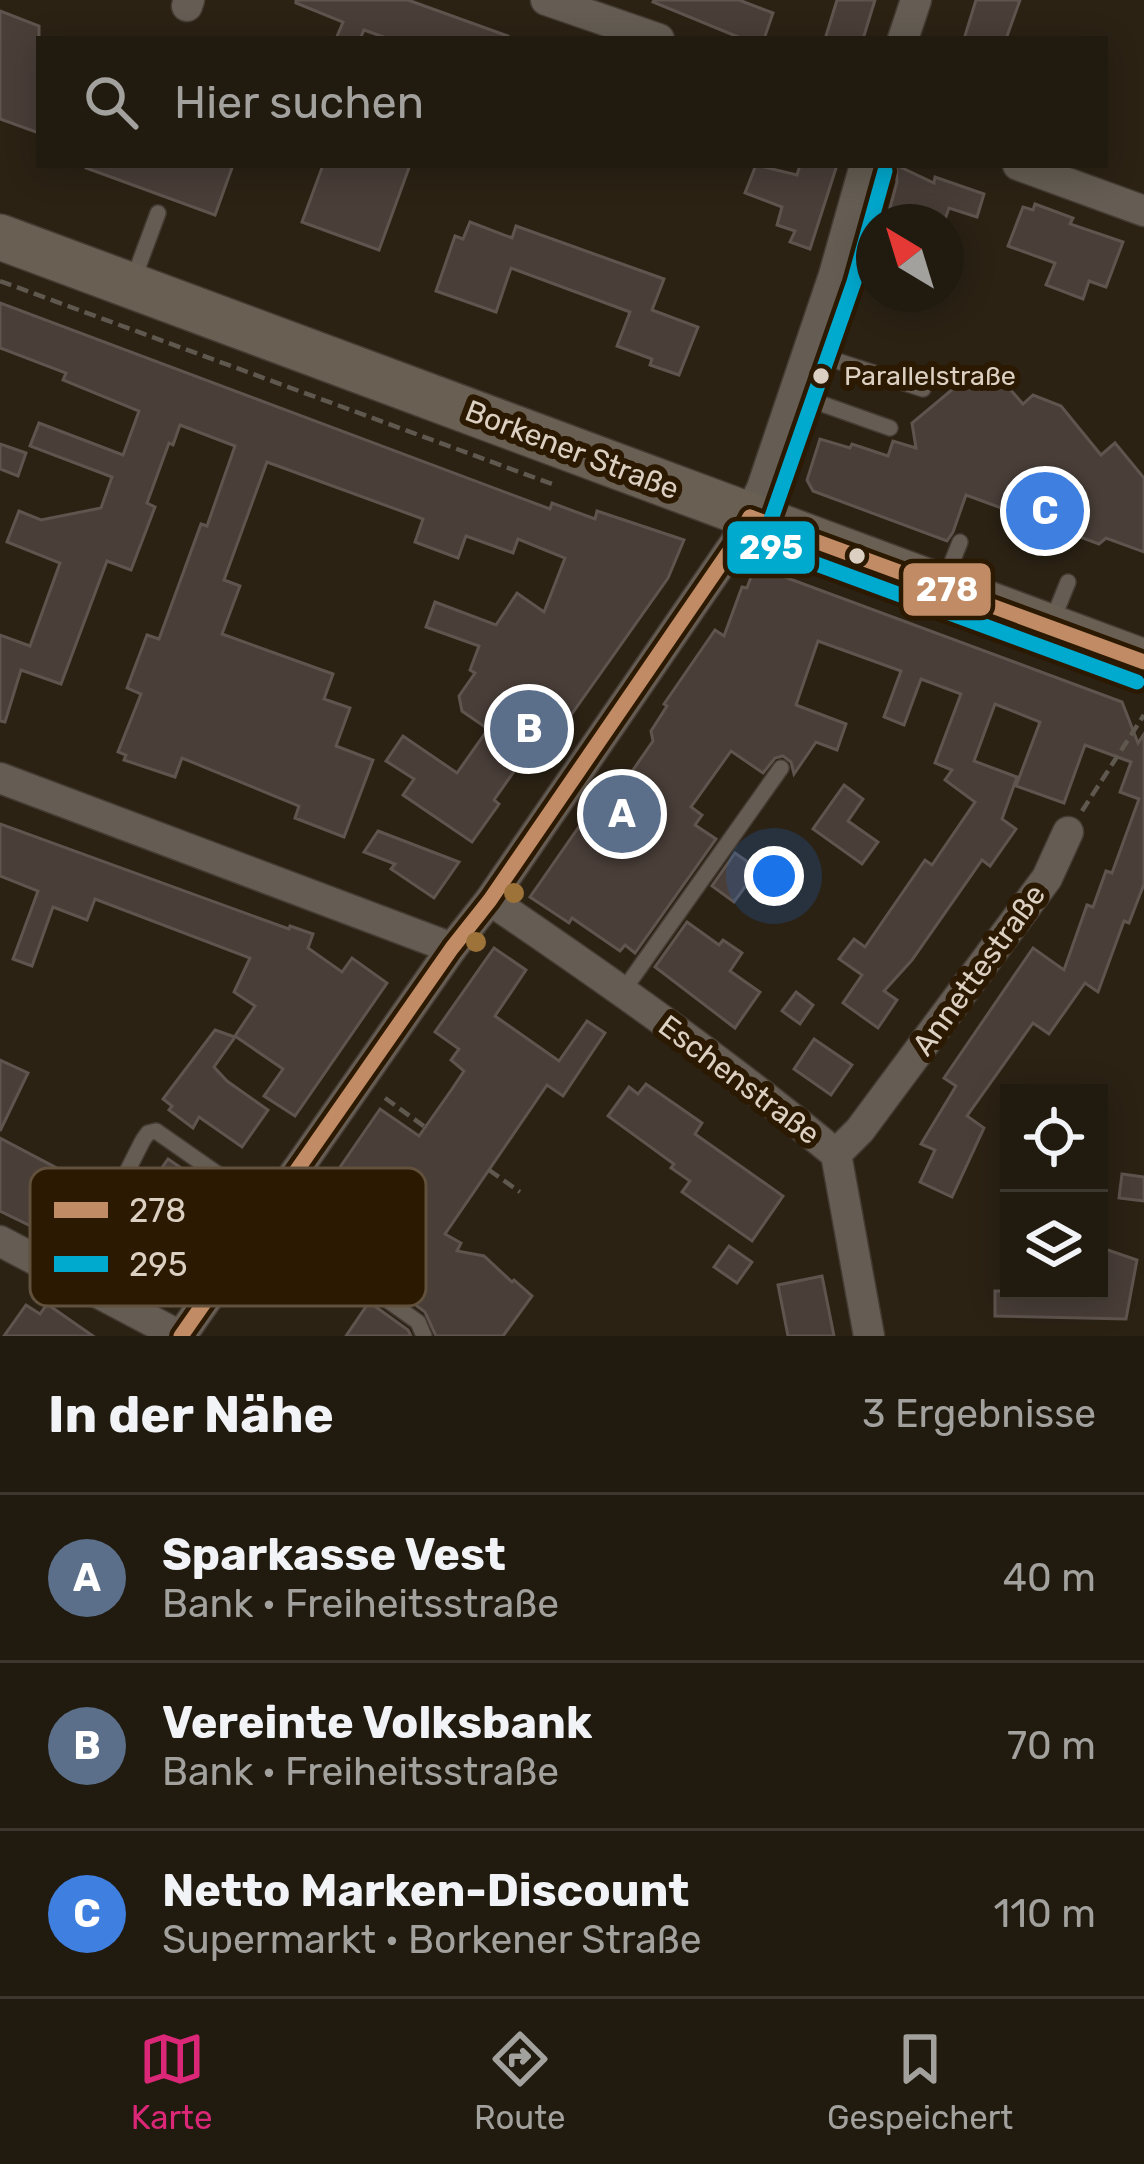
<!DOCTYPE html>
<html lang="de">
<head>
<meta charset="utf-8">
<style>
  :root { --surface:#201a0f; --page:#282318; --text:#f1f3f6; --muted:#a2a19e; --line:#3d382f; --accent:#db2777 }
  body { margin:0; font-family:Rubik,sans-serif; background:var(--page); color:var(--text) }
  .controls { position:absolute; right:36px; bottom:36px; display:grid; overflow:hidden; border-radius:0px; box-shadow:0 6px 30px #0003 }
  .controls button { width:108px; height:108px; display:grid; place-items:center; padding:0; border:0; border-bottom:3px solid var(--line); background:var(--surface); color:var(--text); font:60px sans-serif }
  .compass { position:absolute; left:856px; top:204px; width:108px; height:108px; border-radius:50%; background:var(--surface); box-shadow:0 6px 30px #0003; rotate:322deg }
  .you { position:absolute; left:774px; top:876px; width:42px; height:42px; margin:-30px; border:9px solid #fff; border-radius:50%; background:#1a73e8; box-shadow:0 0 0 18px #1a73e833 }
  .badge { display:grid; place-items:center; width:78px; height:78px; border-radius:50%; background:var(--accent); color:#fff; font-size:39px; font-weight:700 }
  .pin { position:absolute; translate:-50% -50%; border:6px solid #fff; box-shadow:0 3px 12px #0006 }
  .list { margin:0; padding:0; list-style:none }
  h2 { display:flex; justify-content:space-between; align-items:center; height:156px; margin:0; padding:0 48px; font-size:51px }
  h2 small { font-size:39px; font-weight:400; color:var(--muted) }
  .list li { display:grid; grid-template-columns:78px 1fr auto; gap:36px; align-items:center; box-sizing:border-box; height:168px; padding:0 48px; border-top:3px solid var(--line) }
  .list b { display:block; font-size:45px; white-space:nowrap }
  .list p { margin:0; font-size:39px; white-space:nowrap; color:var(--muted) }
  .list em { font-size:39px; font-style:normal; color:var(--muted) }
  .icon { flex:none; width:66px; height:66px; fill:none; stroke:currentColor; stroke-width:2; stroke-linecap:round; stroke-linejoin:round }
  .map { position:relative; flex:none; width:1144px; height:1336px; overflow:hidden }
  .search { position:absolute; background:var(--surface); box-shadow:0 6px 30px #0003; left:36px; right:36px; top:36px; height:132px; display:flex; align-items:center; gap:30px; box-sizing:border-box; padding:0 42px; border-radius:0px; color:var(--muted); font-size:45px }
  .sheet { height:660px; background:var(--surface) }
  nav { display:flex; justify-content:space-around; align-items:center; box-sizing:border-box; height:168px; border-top:3px solid var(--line); background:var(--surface); font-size:33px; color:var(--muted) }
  nav a { display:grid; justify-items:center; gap:6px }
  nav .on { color:var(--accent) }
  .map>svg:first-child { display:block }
</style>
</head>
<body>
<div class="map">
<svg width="1144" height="1336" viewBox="0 0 1144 1336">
  <rect width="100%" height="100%" fill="#2b2214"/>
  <g fill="#493e38" stroke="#5f544e" stroke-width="3">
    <polygon points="296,0 408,0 508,36 508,39 389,39 364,30 360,39 336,39 343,22 296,3"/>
    <polygon points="654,0 739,0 773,13 764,39 743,39 653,2"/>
    <polygon points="837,0 875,0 863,39 825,39"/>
    <polygon points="976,0 1020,0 1006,39 964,39"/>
    <polygon points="0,11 39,26 39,133 0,119"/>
    <polygon points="86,165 233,165 215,215 86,168"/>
    <polygon points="323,165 410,165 379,250 302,222"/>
    <polygon points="756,165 797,175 800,165 837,165 810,249 790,242 795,231 777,225 782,207 745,193"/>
    <polygon points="896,165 934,183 935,177 984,194 977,217 949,208 944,222 927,222 929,212 926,211 922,222 886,222 897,182"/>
    <polygon points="1035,204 1073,218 1070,224 1123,242 1106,287 1089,281 1083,299 1046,285 1055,263 1008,246 1023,207 1033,210"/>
    <polygon points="470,222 512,238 516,226 664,279 652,310 698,327 679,375 650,365 652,359 617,346 630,312 511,268 496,312 436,291 455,236 463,239"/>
    <polygon points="0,303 550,509 552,503 595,519 597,511 684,540 668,578 547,749 527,753 494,800 499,804 472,842 403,795 414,779 386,761 403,736 457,773 488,729 462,711 459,696 475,673 470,670 479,646 426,627 435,602 496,625 517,593 544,612 565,558 518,539 513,553 466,536 458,558 415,542 423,519 267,462 224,580 240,586 222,634 333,674 324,699 350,708 336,746 373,760 344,837 295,818 299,806 182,758 175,777 124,760 126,755 118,752 141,694 127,688 147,635 159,639 201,524 207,526 235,446 180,425 173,445 169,443 147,503 155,507 131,570 107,561 61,684 21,670 5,722 0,721 0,635 30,646 60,563 7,542 19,511 41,520 101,508 112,477 30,446 39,423 123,455 139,411 63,380 66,373 0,348"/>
    <polygon points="972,373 1008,387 1023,404 1033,395 1061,406 1101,455 1115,443 1144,478 1144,552 1106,538 1099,544 966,495 953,532 947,541 813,491 807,480 820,439 850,448 852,444 888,456 893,441 916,448 912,423"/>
    <polygon points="0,444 26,453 18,476 0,469"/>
    <polygon points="755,566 1122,702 1138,743 1144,734 1144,884 1129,923 1124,921 1098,992 1085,983 1049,1034 1033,1023 967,1116 984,1128 952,1197 920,1182 935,1150 921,1144 956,1086 944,1078 1033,948 1064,970 1087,905 1093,907 1106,871 1112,873 1139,799 1120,792 1131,762 1085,745 1064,803 1016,786 1040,722 995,704 974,761 1017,777 1002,819 1016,829 990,866 982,860 912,960 884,991 897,1000 878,1028 843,1003 862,975 839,959 854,939 865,947 925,860 932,865 975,802 945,780 952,770 935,763 961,694 921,679 904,725 884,717 901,671 818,641 796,705 846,724 837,750 816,742 794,774 791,762 783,756 775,758 763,773 731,751 691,807 702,815 695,825 716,839 635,953 625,945 620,951 572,918 569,923 530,897 578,828 588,835 653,741 651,731 667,706 664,704 715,630 724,636 742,587 747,588"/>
    <polygon points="844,785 863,799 848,821 878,842 862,864 813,829"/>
    <polygon points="0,824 289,929 290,926 313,934 308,948 342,972 352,958 387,983 295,1116 264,1096 283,1069 235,1036 255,1006 234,992 250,958 95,899 87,920 53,907 32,966 13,959 38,891 0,876"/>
    <polygon points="378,831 459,862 434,898 391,869 395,864 364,852"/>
    <polygon points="735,853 758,869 734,902 712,886"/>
    <polygon points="687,922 719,945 723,940 742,953 730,971 760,992 735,1028 655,967"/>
    <polygon points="494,948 526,970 495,1016 559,1061 587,1021 605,1033 563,1096 547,1085 445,1234 461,1243 457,1251 484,1256 512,1282 514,1280 532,1296 503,1336 436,1336 425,1312 362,1265 364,1263 303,1221 380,1109 419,1136 452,1089 464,1071 451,1060 459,1049 435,1032"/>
    <polygon points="796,992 813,1005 800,1024 782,1011"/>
    <polygon points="215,1030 235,1037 214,1067 227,1081 268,1110 242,1147 199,1117 193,1128 169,1110 172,1106 163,1099"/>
    <polygon points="814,1039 852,1065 831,1095 794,1069"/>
    <polygon points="0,1060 28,1073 0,1131"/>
    <polygon points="646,1084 702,1123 695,1134 783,1196 752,1241 682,1192 690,1181 671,1168 674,1164 608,1116 629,1087 638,1094"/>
    <polygon points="0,1138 68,1174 39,1230 0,1211"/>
    <polygon points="168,1159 231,1202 164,1301 100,1257"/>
    <polygon points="1122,1174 1144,1177 1144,1201 1119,1198"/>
    <polygon points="729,1246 752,1262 737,1283 714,1267"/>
    <polygon points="1099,1247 1137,1260 1126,1319 995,1316 995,1291 1099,1291"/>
    <polygon points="822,1276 834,1336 788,1336 778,1285"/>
    <polygon points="369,1302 408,1330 411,1336 346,1336"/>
    <polygon points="47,1304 93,1336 4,1336 26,1305 40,1314"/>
  </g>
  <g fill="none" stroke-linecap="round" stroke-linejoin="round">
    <g stroke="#443b32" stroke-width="18">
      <g id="service">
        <polyline points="132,283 158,213"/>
        <polyline points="807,351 923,389"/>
        <polyline points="794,394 890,428"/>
        <polyline points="943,585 960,542"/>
        <polyline points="1051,624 1068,582"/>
        <polyline points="623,991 781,768"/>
        <polyline points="73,1278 143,1140 148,1133 156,1131 239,1189 268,1215 418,1322 424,1336"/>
      </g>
    </g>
    <g stroke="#443b32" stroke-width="33">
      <g id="minor">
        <polyline points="546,0 659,39"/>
        <polyline points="187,6 189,0"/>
        <polyline points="903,39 916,0"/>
        <polyline points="1018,165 1144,211"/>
        <polyline points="0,778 452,948"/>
        <path d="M 490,900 C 609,981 726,1063 836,1154 L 869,1336"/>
        <polyline points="836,1154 860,1130 1047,878 1068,832"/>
        <polyline points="0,1241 180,1336"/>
        <polyline points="181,1336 452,948 490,900 735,543 762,488 834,275 865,165"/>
      </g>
    </g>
    <g stroke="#443b32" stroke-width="48">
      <polyline id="primary" points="0,237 1144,662"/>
    </g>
    <g stroke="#5f584f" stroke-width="4.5" stroke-dasharray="12 6" stroke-linecap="butt">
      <polyline points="0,281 552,484"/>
      <polyline points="1082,811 1144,715"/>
      <polyline points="385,1098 425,1127"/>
      <polyline points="489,1170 520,1192"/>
    </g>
    <use href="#service" stroke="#655d53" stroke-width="15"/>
    <use href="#minor" stroke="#655d53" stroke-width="30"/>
    <use href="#primary" stroke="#695f52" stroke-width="45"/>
    <g stroke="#2b1902" stroke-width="24">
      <g id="bus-1">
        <polyline points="750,517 1144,662"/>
        <polyline points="181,1336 452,948 490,900 735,543 750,517"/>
      </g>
    </g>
    <g stroke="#2b1902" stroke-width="24">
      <g id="bus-2">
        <polyline points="769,525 854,282 885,171"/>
        <polyline points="743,537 1137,682"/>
      </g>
    </g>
    <use href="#bus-1" stroke="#c18c65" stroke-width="15"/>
    <use href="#bus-2" stroke="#00a9ce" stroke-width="15"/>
  </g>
  <g fill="#9e7339">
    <circle cx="514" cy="893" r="10"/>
    <circle cx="476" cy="942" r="10"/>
  </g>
  <g fill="#dcd0c2" stroke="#2b1902" stroke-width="4.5">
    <circle cx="821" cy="376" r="10"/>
    <circle cx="857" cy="556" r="10"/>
  </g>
  <g text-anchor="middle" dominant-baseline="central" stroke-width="12" stroke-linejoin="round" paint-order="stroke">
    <g font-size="27" fill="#dcd0c2" stroke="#2b1902" text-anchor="start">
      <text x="844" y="376">Parallelstraße</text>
    </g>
    <g font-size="30" fill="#dcd0c2" stroke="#2b1902">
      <text transform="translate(572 450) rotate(21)">Borkener Straße</text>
      <text transform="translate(979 970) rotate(-54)">Annettestraße</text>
      <text transform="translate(739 1080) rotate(37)">Eschenstraße</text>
    </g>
  </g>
  <rect x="30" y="1168" width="396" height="138" rx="18" fill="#2b1902" stroke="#60503c" stroke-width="3"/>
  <rect x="54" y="1202" width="54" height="16" fill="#c18c65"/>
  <rect x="54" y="1256" width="54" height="16" fill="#00a9ce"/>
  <g font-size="33" fill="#dcd0c2">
    <text x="129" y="1222">278</text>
    <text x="129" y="1276">295</text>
  </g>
  <g stroke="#2b1902" stroke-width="4.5">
    <rect x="725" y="519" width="92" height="57" rx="12" fill="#00a9ce"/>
    <rect x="901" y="561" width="92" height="57" rx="12" fill="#c18c65"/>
  </g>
  <g font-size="33" text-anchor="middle" font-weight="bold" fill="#fff">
    <text x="771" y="559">295</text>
    <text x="947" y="601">278</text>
  </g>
</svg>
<div class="controls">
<button><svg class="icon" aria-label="locate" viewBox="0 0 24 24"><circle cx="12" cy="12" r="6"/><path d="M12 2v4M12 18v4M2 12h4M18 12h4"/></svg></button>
<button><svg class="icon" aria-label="layers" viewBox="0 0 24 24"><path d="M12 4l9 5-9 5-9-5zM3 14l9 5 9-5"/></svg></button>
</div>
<svg class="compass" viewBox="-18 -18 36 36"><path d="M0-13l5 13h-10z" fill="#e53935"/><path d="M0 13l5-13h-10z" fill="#a2a19e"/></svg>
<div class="you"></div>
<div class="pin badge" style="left:622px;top:814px;background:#5c6f8a">A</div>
<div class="pin badge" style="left:529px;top:729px;background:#5c6f8a">B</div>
<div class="pin badge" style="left:1045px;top:511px;background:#3f7fe0">C</div>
<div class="search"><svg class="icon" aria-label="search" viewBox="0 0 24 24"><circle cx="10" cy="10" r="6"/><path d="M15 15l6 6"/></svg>Hier suchen</div>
</div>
<section class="sheet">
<h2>In der Nähe<small>3 Ergebnisse</small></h2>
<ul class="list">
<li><span class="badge" style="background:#5c6f8a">A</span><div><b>Sparkasse Vest</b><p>Bank · Freiheitsstraße</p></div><em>40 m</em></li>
<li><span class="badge" style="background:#5c6f8a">B</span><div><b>Vereinte Volksbank</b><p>Bank · Freiheitsstraße</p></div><em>70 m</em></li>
<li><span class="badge" style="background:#3f7fe0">C</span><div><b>Netto Marken-Discount</b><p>Supermarkt · Borkener Straße</p></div><em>110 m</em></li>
</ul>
</section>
<nav>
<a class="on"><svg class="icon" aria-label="map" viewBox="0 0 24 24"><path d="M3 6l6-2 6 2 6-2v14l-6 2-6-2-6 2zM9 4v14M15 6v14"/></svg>Karte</a>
<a><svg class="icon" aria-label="directions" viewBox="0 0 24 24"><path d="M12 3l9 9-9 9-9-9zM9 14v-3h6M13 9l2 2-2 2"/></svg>Route</a>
<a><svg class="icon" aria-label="saved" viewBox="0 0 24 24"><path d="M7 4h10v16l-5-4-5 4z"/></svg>Gespeichert</a>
</nav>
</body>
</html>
